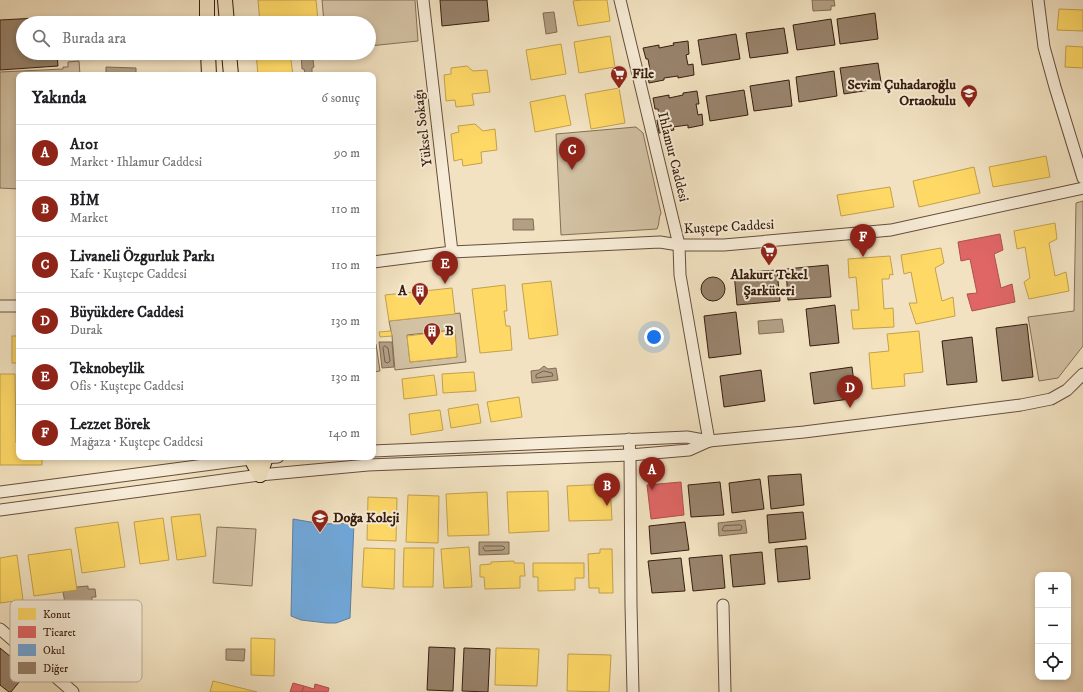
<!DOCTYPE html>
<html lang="tr">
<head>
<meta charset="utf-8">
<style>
  :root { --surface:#fff; --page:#f2f2f2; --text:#202124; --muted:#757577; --line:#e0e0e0; --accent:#8f2418 }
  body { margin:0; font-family:"IM FELL DW Pica",serif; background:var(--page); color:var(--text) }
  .controls { position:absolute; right:12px; bottom:12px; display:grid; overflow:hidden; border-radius:8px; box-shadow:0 2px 6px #0003 }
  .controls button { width:36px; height:36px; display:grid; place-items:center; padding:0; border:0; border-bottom:1px solid var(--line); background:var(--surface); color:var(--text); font:20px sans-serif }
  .you { position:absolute; left:654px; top:337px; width:14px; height:14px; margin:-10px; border:3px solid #fff; border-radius:50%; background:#1a73e8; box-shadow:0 0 0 6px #1a73e833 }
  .badge { display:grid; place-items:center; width:26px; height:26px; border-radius:50%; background:var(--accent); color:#fff; font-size:13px; font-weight:700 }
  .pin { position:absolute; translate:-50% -33px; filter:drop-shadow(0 1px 2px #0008) }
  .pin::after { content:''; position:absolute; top:21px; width:14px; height:12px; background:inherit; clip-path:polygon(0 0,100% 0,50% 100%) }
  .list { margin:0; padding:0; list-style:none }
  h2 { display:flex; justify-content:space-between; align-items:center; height:52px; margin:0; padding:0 16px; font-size:17px }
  h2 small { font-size:13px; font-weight:400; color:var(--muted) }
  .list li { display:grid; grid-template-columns:26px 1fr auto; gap:12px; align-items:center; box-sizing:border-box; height:56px; padding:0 16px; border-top:1px solid var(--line) }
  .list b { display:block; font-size:15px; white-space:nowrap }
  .list p { margin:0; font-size:13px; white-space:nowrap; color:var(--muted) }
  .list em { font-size:13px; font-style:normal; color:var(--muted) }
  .icon { flex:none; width:22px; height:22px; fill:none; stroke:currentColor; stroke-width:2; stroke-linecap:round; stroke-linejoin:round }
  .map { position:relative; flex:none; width:1083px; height:692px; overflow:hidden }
  .search { position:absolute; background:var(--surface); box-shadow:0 2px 6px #0003; left:16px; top:16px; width:360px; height:44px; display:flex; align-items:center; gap:10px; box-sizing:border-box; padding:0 14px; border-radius:22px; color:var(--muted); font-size:15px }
  .panel { position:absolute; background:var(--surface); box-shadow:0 2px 6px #0003; left:16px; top:72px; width:360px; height:388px; border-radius:8px }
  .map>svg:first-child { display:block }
</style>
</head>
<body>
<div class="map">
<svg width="1083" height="692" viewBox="0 0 1083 692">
  <rect width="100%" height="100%" fill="#f2e2c1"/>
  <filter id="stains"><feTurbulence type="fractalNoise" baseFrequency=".005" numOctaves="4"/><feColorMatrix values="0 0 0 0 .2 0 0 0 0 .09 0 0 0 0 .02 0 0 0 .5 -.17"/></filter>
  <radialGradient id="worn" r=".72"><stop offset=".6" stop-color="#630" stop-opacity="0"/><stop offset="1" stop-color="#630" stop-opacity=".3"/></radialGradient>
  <g fill="#d2c1a3" stroke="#846f59" fill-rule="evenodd">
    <polygon points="322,0 415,0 418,41 369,46 369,23 324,23"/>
    <polygon points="79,61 80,75 19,75 19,189 0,188 0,72 63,69 63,67 68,67 68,62"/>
    <path d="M 636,127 L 643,133 L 661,213 C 658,218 660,224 657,229 L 561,235 L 556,134 Z"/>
    <polygon points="1083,201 1083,346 1058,378 1039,381 1028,317 1074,311 1076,203"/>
    <path d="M 460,313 L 466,362 L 395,370 L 392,336 L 389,321 ZM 454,330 L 457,357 L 410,362 L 407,335 Z"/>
    <polygon points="373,344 376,344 380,371 373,372"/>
    <polygon points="217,527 256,529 252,586 213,583"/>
  </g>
  <g fill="#b29f84" stroke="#816b55">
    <polygon points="812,0 834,0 835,6 831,6 831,10 813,11"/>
    <polygon points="554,12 557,32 546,34 543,13"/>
    <polygon points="301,53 312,53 314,67 312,68 312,73 305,73 304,69 302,69"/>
    <polygon points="106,67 136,68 136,75 106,75"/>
    <polygon points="513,219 533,219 534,230 513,230"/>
    <polygon points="782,319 784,332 759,334 758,321"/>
    <polygon points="379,342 392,342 394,367 382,368"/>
    <polygon points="544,366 548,369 556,368 558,380 532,383 531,371 539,370"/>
    <polygon points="745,520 747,533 719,536 718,523"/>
    <polygon points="479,542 509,542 509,554 479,555"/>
    <polygon points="88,586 88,589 95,589 96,597 92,597 92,600 65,603 63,592 77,587"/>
    <polygon points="226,649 245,649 244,661 226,660"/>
  </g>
  <g fill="#ffd966" stroke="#c3a14c">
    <polygon points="258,0 316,0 318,21 299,23 260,23"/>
    <polygon points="582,0 607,0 610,21 578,26 573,1"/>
    <polygon points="1059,9 1083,10 1083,31 1057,30"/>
    <polygon points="610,36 615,67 579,73 574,42"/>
    <polygon points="561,44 566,74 531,80 526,50"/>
    <polygon points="1066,46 1083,47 1083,68 1065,67"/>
    <polygon points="256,53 290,53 293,75 258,75"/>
    <polygon points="467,66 473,71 487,70 490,92 472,94 474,105 456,107 455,100 446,101 444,75 451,74 451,68"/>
    <polygon points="619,88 625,123 591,129 585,94"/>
    <polygon points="565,95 571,125 535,132 530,102"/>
    <polygon points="475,124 483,131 495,129 497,150 481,152 482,163 463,166 462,159 454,161 451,134 459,132 458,126"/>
    <polygon points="1046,156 1050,177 993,187 989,167"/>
    <polygon points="974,167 980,193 919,207 913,181"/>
    <polygon points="890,187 894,207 841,216 837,195"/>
    <polygon points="1055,223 1057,239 1049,243 1055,276 1066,272 1069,291 1029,299 1024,282 1030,278 1025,247 1017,249 1014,231"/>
    <polygon points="941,248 944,263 935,268 942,301 953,297 955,316 916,324 909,303 917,303 911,272 904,274 901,255"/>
    <polygon points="890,256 893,275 890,274 889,279 882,279 884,309 893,308 894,327 853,329 851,310 859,310 856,277 849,278 848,259"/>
    <polygon points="551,281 558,335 529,339 522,284"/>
    <polygon points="505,285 507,311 504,311 506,326 510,326 512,350 480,353 472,289"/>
    <polygon points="452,288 455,314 389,321 385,295"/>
    <polygon points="455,330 457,357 410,362 407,336"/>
    <polygon points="391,331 392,336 380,337 379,332"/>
    <polygon points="919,331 923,372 904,374 905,386 872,389 869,353 889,351 887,334"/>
    <rect x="12" y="336" width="7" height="27"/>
    <polygon points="474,372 476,391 443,393 442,374"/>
    <polygon points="0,374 15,374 16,443 19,443 19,457 42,457 42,465 0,465"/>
    <polygon points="434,375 437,395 404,399 402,379"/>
    <polygon points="519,397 522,417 491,422 487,402"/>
    <polygon points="478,404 481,423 451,428 448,409"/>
    <polygon points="440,410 443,430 411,435 409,414"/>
    <polygon points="610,484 612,520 569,521 567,486"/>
    <polygon points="548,491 549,531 509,533 507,492"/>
    <polygon points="487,492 489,535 448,536 446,494"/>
    <polygon points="408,495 439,496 438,543 406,542"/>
    <polygon points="368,497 397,498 396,541 367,540"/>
    <polygon points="200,514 206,556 177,560 171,517"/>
    <polygon points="163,518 169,560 140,564 134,522"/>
    <polygon points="118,522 125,567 82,573 75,528"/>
    <polygon points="469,547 472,587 444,588 441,549"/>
    <polygon points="364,548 395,549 394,589 362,587"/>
    <polygon points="404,548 434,548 433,587 403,587"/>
    <polygon points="71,549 77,590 34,596 28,555"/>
    <polygon points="600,549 612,549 613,593 599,593 599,588 589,588 588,554 600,553"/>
    <polygon points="17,555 23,600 0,603 0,558"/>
    <polygon points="514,561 514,563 524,563 525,576 520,576 520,588 485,589 484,577 480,577 480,565 491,564 491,562"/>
    <polygon points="533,563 584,563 584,578 575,578 575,590 538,591 538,577 533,577"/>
    <polygon points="251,638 275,639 274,676 251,675"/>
    <polygon points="496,648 539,649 537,686 495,685"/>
    <polygon points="568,654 611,655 609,692 567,691"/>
    <polygon points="213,681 257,692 210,692"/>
  </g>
  <g fill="#e06666" stroke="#ad504c">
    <polygon points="1000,234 1003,250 994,254 1001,288 1012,284 1015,302 972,311 967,294 977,293 970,259 961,261 958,242"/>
    <polygon points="681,482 684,515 651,519 647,485"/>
    <polygon points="293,683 304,686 302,692 290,692"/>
    <polygon points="315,684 329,688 328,692 302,692 304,686 314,689"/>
  </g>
  <polygon fill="#6fa8dc" stroke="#5e7e9e" points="293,519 322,524 354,523 350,618 336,623 327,623 301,620 291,616"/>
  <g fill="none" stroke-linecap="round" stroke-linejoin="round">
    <g stroke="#745e4a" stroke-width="1">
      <polygon points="385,346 388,348 390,361 388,363 385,362 383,348"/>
      <polygon points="544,371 552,373 553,376 536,378 536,375"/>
      <polygon points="740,525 742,526 741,530 724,531 722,530 724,526"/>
      <polygon points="485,546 503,546 505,548 503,550 485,551 483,548"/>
    </g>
  </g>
  <g fill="#98836c" stroke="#371d0f">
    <polygon points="440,0 487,0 489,21 442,26"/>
    <polygon points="875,13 878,39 840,44 837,19"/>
    <polygon points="55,17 56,23 23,23 23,53 57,53 58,66 0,70 0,20"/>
    <polygon points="831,19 835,45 797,50 793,25"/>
    <polygon points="784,28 788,53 750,58 746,33"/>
    <polygon points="736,34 740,59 702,65 698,40"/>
    <polygon points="688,41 689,54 686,55 688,65 693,64 694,75 678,78 678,76 664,78 664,80 649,83 647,70 650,70 648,59 646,59 643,48 659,45 659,48 674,45 673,43"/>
    <polygon points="878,63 882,88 844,94 840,68"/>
    <polygon points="834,71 837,96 799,102 796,77"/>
    <polygon points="789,80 792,106 754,111 750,86"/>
    <polygon points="744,90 748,115 710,121 706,96"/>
    <polygon points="697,91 699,104 696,104 698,115 702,114 703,125 688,128 688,125 673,127 674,130 659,133 657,120 660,120 658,109 655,109 653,98 669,95 669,98 683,95 683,93"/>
    <polygon points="828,265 831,297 788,300 786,269"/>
    <polygon points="777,270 780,301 737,305 734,273"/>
    <circle cx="713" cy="289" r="12"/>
    <polygon points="835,305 839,343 810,346 806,309"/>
    <polygon points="736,312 741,354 709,358 704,316"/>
    <polygon points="1027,324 1033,377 1002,381 996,328"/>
    <polygon points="972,337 977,382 947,385 942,341"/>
    <polygon points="852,367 856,398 814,404 810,373"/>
    <polygon points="761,370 765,401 724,407 720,376"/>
    <polygon points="801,474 804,505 771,509 768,476"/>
    <polygon points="760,479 764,509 732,513 729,483"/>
    <polygon points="720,482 724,515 691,517 688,485"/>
    <polygon points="803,512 806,539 769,543 767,515"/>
    <polygon points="685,522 689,550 651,554 649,526"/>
    <polygon points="807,546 810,579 778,582 775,549"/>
    <polygon points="762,552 765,584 733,587 730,555"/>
    <polygon points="722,555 725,588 693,591 689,558"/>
    <polygon points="681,558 685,591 652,593 648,561"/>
    <polygon points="429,647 455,648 453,691 427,690"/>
    <polygon points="0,648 28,671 11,692 9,692 0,685"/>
    <polygon points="464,648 490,649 488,692 462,691"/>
  </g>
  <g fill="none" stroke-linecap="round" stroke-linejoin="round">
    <g stroke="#664e3c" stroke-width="13">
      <g id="minor">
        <polyline points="423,0 452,252"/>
        <polyline points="620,0 679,245 680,275 709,441"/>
        <polyline points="1038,0 1044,47 1055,87 1083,178"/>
        <polyline points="373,262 452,252 660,242 679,245 724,245 891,230 1083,188"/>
        <polyline points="0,306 19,306"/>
        <polyline points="629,439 630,455 631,605 633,692"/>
        <polyline points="373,451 687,437 709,441 804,432 1021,405 1051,399 1067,390 1083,374"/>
        <polyline points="0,492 250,459 278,457"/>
        <polyline points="0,510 260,475 368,465 630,455 689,450 709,441"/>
        <polyline points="723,605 725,692"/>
        <polyline points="0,629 73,692"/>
      </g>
    </g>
    <g stroke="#371d0f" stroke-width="16">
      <g id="major">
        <polyline points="207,0 207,23"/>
        <polyline points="225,0 227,23"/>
        <polyline points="208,53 209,75"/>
        <polyline points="229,53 231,75"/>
        <polyline points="250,457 260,475"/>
        <polyline points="260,475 266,457"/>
      </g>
    </g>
    <use href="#minor" stroke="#f7ecd7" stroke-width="11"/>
    <use href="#major" stroke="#f2e2c1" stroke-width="14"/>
  </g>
  <defs>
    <g id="supermarket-pin" transform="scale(0.9)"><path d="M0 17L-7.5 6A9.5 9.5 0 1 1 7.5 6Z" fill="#8f2418" stroke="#f7ecd7"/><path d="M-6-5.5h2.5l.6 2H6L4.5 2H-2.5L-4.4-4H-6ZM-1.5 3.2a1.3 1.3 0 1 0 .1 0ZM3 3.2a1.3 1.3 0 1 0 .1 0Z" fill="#fff"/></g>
    <g id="school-pin" transform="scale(0.9)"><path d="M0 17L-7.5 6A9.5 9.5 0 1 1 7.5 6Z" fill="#8f2418" stroke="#f7ecd7"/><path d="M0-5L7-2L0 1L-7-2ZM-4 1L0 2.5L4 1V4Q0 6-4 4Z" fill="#fff"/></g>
    <g id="building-pin" transform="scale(0.9)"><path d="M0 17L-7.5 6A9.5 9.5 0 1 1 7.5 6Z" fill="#8f2418" stroke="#f7ecd7"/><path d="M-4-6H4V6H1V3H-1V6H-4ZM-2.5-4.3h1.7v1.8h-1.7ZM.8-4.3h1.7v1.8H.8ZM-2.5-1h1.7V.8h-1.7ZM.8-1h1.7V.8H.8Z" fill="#fff"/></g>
  </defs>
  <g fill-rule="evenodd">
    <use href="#supermarket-pin" x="619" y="74"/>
    <use href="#school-pin" x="969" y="93"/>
    <use href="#supermarket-pin" x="769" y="251"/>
    <use href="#building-pin" x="420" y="291"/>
    <use href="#building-pin" x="432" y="331"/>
    <use href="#school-pin" x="320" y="518"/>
  </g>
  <g text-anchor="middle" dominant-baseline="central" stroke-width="4" stroke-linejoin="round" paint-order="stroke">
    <g font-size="14" font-weight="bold" fill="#371d0f" stroke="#f7ecd7" text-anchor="start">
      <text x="632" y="74">File</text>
      <text x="956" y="85" text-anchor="end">Sevim Çuhadaroğlu<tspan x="956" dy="16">Ortaokulu</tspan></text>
      <text x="769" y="275" text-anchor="middle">Alakurt Tekel<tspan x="769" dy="16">Şarküteri</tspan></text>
      <text x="407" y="291" text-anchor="end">A</text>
      <text x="445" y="331">B</text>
      <text x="333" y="518">Doğa Koleji</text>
    </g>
    <g font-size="14" fill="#371d0f" stroke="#f7ecd7">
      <text transform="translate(423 128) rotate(-97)">Yüksel Sokağı</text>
      <text transform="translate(673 157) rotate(76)">Ihlamur Caddesi</text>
      <text transform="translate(729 227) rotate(-3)">Kuştepe Caddesi</text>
    </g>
  </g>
  <rect x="10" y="600" width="132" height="82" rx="6" fill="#f7ecd7" stroke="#bdae9b" stroke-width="1"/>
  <rect x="18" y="608" width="18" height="12" fill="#ffd966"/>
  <rect x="18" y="626" width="18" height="12" fill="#e06666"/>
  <rect x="18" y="644" width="18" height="12" fill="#6fa8dc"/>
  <rect x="18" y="662" width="18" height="12" fill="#98836c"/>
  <g font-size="11" fill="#371d0f">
    <text x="43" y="618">Konut</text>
    <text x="43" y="636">Ticaret</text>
    <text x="43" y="654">Okul</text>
    <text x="43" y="672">Diğer</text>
  </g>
  <rect width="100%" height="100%" filter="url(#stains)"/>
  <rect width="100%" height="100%" fill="url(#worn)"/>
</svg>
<div class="controls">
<button>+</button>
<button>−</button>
<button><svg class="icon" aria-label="locate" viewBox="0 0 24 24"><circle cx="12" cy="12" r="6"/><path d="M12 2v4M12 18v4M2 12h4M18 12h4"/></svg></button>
</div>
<div class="you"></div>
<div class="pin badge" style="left:652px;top:490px">A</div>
<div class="pin badge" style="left:607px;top:506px">B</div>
<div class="pin badge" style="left:572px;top:170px">C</div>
<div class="pin badge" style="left:850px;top:408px">D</div>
<div class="pin badge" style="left:445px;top:284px">E</div>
<div class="pin badge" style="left:863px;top:257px">F</div>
<div class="search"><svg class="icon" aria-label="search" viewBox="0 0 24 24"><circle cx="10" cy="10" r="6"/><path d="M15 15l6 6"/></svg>Burada ara</div>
<section class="panel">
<h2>Yakında<small>6 sonuç</small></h2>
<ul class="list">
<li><span class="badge">A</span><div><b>A101</b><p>Market · Ihlamur Caddesi</p></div><em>90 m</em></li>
<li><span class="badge">B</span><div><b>BİM</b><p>Market</p></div><em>110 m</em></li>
<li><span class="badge">C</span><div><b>Livaneli Özgurluk Parkı</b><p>Kafe · Kuştepe Caddesi</p></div><em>110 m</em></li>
<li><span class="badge">D</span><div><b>Büyükdere Caddesi</b><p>Durak</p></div><em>130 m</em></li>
<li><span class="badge">E</span><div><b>Teknobeylik</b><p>Ofis · Kuştepe Caddesi</p></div><em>130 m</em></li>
<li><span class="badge">F</span><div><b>Lezzet Börek</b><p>Mağaza · Kuştepe Caddesi</p></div><em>140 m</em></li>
</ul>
</section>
</div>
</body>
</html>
